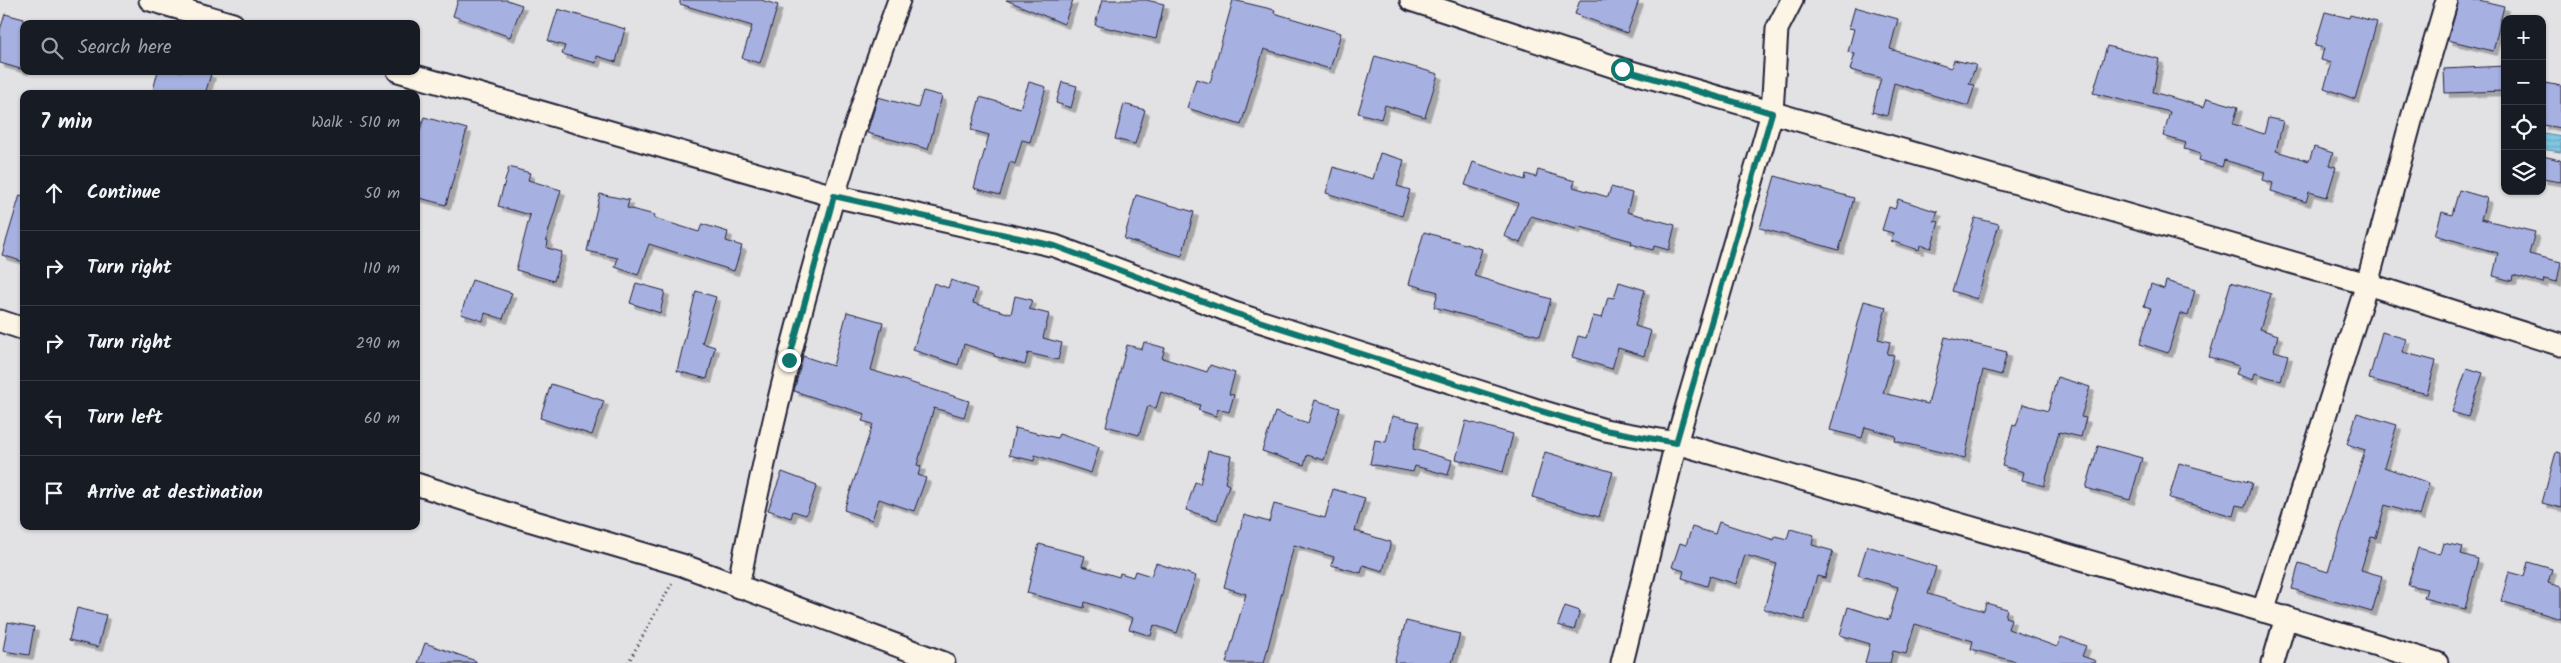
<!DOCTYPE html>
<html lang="en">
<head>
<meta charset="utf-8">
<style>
  :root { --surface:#171b24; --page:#20242c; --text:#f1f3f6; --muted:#9ea1a6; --line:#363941 }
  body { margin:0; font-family:Kalam,sans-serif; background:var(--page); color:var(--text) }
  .controls { position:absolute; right:15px; top:15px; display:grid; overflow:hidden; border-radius:10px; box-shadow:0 1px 4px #0004 }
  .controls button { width:45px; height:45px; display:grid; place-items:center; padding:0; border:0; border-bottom:1px solid var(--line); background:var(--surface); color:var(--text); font:25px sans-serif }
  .stop { position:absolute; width:15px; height:15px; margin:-11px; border:4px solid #0f766e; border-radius:50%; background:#fff }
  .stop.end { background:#0f766e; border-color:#fff; box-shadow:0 1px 5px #0008 }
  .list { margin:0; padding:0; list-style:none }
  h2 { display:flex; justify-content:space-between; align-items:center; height:65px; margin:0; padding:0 20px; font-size:21px }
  h2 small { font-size:16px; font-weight:400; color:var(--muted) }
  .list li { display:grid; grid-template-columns:32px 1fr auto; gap:15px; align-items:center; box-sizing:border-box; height:75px; padding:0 20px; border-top:1px solid var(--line) }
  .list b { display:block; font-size:19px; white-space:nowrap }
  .list em { font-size:16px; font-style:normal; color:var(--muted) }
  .icon { flex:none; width:28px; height:28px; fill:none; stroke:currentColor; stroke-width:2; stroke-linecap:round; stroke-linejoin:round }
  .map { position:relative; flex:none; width:2561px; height:663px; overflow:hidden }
  .search { position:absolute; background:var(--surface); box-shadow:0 1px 4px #0004; left:20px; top:20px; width:400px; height:55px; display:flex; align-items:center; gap:12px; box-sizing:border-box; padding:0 18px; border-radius:10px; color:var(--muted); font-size:19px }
  .panel { position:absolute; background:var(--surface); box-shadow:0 1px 4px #0004; left:20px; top:90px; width:400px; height:440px; border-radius:10px }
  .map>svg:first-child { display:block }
</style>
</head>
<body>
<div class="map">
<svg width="2561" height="663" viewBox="0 0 2561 663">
  <defs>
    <pattern id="water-rules" width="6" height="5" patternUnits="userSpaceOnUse" patternTransform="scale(1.25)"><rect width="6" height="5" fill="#7fc6e0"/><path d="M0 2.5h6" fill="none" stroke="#6daac1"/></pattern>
    <filter id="shadow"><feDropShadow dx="4.5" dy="4.5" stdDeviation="0" flood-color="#0004"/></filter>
  </defs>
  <rect width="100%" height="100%" fill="#e2e1e4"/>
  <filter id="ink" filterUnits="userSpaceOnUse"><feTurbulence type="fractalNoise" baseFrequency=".02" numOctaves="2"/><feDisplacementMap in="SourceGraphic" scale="10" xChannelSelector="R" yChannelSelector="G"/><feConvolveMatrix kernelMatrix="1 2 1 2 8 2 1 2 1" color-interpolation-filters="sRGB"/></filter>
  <g filter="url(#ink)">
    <polygon fill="url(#water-rules)" stroke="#5a849e" points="2544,134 2561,137 2561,152 2542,149"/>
    <g fill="#a7b1e1" stroke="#22223b" filter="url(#shadow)">
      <polygon points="458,0 507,0 522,5 510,37 453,16"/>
      <polygon points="680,0 761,0 778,5 760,63 742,58 752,26 680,4"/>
      <polygon points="1006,0 1073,0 1064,24"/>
      <polygon points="1102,0 1146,0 1164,4 1156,39 1095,25"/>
      <polygon points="1233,0 1275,10 1274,13 1341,33 1330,69 1264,49 1241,125 1187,108 1196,79 1210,83"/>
      <polygon points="1580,0 1639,0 1627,33 1575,14"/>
      <polygon points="2459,0 2479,0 2504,6 2493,51 2448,40"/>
      <polygon points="1855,7 1898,19 1890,49 1951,68 1954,60 1976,65 1969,84 1975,85 1968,106 1894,83 1887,116 1872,112 1881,78 1850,70 1855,54 1848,52 1854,29 1849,28"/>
      <polygon points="558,9 625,29 616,62 597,56 596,63 562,54 565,46 548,41"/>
      <polygon points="2325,12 2349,18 2350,15 2377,22 2355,99 2324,88 2332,63 2321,60 2324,48 2315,46"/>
      <polygon points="5,14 24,19 24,70 0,63 0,30"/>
      <polygon points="2107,46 2159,59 2153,92 2204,107 2207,98 2238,107 2233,124 2264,134 2268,118 2283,121 2276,151 2309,161 2314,147 2333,153 2329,165 2336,167 2327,197 2309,192 2306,202 2271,191 2273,183 2263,180 2265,172 2224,160 2222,167 2199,160 2201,154 2184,149 2186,143 2163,136 2170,112 2093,93"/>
      <polygon points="1375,56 1438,74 1425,117 1385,105 1381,119 1358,113"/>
      <polygon points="2505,66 2505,91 2445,93 2444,69"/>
      <polygon points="158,71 202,71 211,74 205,94 152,94"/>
      <polygon points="1029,82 1046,87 1030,142 1022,140 1015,164 1010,162 1000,195 974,188 989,135 971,130 980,97 1020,108"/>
      <polygon points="1062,82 1077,86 1071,108 1056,103"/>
      <polygon points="2545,83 2561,86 2561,128 2542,125"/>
      <polygon points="923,91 942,96 928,149 867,133 878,97 918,108"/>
      <polygon points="1124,104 1145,110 1135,144 1115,139"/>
      <polygon points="424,117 467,129 446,205 416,197 416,144"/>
      <polygon points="1380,153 1404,160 1397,186 1410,190 1402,216 1326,193 1333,167 1373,179"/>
      <polygon points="2542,156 2561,160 2561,182 2542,179"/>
      <polygon points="1473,162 1525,180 1526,174 1536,177 1538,170 1575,181 1573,187 1608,197 1611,187 1632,193 1627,212 1675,225 1669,250 1654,246 1653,250 1631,244 1632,241 1577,226 1576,229 1531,216 1520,243 1504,236 1518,203 1465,185"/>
      <polygon points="509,167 530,173 528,180 561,190 546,240 548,241 547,248 562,252 554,281 516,270 530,215 498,206"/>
      <polygon points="1775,176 1854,198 1839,250 1760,228"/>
      <polygon points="2459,190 2487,198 2481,219 2535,232 2529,254 2561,262 2557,282 2544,279 2543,283 2513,275 2512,281 2493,276 2498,253 2435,235 2442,212 2452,215"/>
      <polygon points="600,194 629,200 627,208 655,215 654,218 699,232 702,224 728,232 726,241 742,246 734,271 649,244 638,275 615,267 618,258 587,251"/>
      <polygon points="20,195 24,196 24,262 2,255"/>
      <polygon points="1136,195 1194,212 1182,256 1124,239"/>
      <polygon points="1898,199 1938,212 1934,221 1939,222 1931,248 1920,245 1919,250 1891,241 1893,233 1882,230 1889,207 1895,209"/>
      <polygon points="1975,218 1999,224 1977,299 1952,291"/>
      <polygon points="1424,232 1482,249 1474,276 1551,299 1540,336 1434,307 1438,292 1409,284"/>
      <polygon points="472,280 512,293 503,319 485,313 483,321 461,314"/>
      <polygon points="951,280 977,289 973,303 1011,314 1015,296 1032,300 1029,309 1049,314 1043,338 1062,343 1058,360 1028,353 1025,365 994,356 994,354 964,344 958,365 913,350 934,283 948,288"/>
      <polygon points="2166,281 2195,290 2188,316 2180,313 2168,353 2140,344 2151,308 2144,306 2151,284 2164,289"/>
      <polygon points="1619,282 1645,290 1635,326 1651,331 1644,356 1618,348 1612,369 1572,357 1578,336 1586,338 1593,316 1602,318 1608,297 1614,298"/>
      <polygon points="2231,282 2271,294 2260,329 2278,335 2274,351 2288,355 2281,381 2255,373 2253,380 2236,374 2239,366 2209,357"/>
      <polygon points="636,283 665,291 660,313 630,303"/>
      <polygon points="696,291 716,297 702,343 715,347 707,379 677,371"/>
      <polygon points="1864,301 1886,307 1878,339 1890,342 1887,354 1894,355 1883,393 1928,404 1945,337 2007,352 2001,375 1983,370 1965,458 1895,441 1896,436 1865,427 1862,438 1830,430"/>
      <polygon points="847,312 883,322 871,370 969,401 964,417 934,408 917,465 921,466 918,475 926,478 914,511 879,499 872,520 844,510 873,424 862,421 865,414 794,391 803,356 833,366"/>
      <polygon points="2382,332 2406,339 2402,352 2436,361 2427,394 2369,379"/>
      <polygon points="1144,342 1165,348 1162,358 1207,372 1210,365 1235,373 1229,394 1234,395 1229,412 1218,409 1216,416 1198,410 1200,405 1161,392 1156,408 1148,406 1139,435 1106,426 1127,345 1142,349"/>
      <polygon points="2467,368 2483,373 2468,417 2452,412"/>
      <polygon points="2057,377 2090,387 2081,417 2086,418 2081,437 2059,432 2044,486 2022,480 2024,472 2002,466 2013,425 2016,426 2023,404 2048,411"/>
      <polygon points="551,384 604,401 592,435 540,418"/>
      <polygon points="1315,400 1340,408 1324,460 1307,455 1304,465 1262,451 1275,412 1308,423"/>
      <polygon points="2357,413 2397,425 2384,467 2429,483 2420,516 2385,505 2376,538 2371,537 2361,570 2382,576 2372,612 2292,589 2299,563 2328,572 2365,450 2347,444"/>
      <polygon points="1392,416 1419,422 1413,449 1452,460 1448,475 1415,466 1413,472 1370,464 1375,440 1386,442"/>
      <polygon points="1466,421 1513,434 1503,472 1456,459"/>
      <polygon points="1015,428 1057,438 1059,434 1099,447 1091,473 1035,455 1034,461 1009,455"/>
      <polygon points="2098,446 2142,458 2130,500 2086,488"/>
      <polygon points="1208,451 1231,456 1225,483 1229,485 1217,520 1186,510 1195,482 1200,484"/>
      <polygon points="1545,452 1613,472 1599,517 1532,497"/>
      <polygon points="2556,452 2561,453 2561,508 2542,503"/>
      <polygon points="2179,463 2252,483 2245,507 2236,505 2233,516 2169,498"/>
      <polygon points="782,472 817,485 806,515 793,511 791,518 768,510"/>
      <polygon points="1333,489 1365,498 1355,531 1391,542 1383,571 1363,565 1361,573 1331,565 1334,557 1294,545 1264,663 1226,663 1246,594 1224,587 1244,515 1269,522 1274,504 1325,518"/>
      <polygon points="1719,522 1774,540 1775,536 1787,539 1790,529 1814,535 1812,545 1833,551 1825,578 1817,576 1804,620 1764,609 1777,564 1745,555 1736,584 1710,576 1707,586 1682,578 1684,571 1672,567 1680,543 1686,545 1692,527 1715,534"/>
      <polygon points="2443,543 2463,547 2461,554 2478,559 2465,609 2424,598 2427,589 2408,585 2418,548 2440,554"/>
      <polygon points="1039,544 1085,556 1082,566 1119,577 1120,573 1133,577 1135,571 1151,576 1156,563 1196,576 1177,633 1154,625 1151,636 1129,629 1133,618 1085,602 1084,608 1027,593"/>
      <polygon points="1867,546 1936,567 1928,594 1984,611 1986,603 2007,609 2005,617 2011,619 2008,629 2057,647 2061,637 2086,646 2082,656 2096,661 2095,663 2020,663 1971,649 1973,641 1915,624 1906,654 1893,651 1890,663 1865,663 1870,644 1840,635 1848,607 1889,620 1898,587 1858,575"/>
      <polygon points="2528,562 2552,569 2548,583 2561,587 2561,619 2501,601 2509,572 2524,576"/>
      <polygon points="1565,606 1580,611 1574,630 1558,625"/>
      <polygon points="77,608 106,615 98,647 69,640"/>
      <polygon points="1406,621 1460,634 1452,663 1394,663"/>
      <polygon points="8,622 34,627 29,655 3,651"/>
      <polygon points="425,643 476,661 476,663 418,663"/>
    </g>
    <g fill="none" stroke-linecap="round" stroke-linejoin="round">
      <g stroke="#22223b" stroke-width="25">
        <g id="minor">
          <polyline points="150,0 233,24"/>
          <polyline points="1411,0 1621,69 2367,284 2561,345"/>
          <polyline points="398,71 834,196 1055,246 1234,313 1534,409 1605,430 1676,443 2263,611 2437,663"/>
          <polyline points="0,321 24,329"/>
          <polyline points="416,484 518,517 682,565 944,663"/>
          <path d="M 738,587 C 777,388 829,190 899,0"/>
          <polyline points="2263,611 2367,284 2411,121 2447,0"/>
          <polyline points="1622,663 1676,443 1772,113 1777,29 1792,0"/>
          <polyline points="2273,663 2286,617"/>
        </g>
      </g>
      <polyline stroke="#22223b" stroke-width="3" stroke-dasharray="1 4" stroke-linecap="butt" points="628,663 672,583"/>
      <use href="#minor" stroke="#fcf5e5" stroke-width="21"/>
    </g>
  </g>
  <g fill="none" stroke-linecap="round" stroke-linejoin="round" filter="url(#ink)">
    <polyline stroke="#0f766e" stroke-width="6" points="789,360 834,196 1055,246 1234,313 1534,409 1605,430 1676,443 1772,113 1622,69"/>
  </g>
</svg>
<div class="controls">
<button>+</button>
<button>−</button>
<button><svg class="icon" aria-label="locate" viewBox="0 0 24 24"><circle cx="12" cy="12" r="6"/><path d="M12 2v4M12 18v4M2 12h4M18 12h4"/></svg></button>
<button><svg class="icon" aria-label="layers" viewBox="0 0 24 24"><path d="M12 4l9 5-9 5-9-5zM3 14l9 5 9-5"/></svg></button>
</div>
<div class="stop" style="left:1622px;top:69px"></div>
<div class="stop end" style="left:789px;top:360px"></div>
<div class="search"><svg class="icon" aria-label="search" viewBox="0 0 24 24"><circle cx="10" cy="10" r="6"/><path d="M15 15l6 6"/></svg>Search here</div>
<section class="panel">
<h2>7 min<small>Walk · 510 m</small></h2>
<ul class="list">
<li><svg class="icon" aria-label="ahead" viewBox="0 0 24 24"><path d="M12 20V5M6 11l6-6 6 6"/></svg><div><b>Continue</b></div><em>50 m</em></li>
<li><svg class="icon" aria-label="right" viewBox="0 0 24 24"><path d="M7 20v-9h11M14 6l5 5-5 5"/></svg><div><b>Turn right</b></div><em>110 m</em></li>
<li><svg class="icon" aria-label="right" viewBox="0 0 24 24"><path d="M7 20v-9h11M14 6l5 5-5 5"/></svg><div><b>Turn right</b></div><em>290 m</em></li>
<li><svg class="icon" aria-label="left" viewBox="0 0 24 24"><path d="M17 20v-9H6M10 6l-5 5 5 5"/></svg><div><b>Turn left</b></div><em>60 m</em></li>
<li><svg class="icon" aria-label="arrive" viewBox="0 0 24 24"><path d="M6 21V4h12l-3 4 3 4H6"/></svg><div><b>Arrive at destination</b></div></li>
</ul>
</section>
</div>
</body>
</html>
